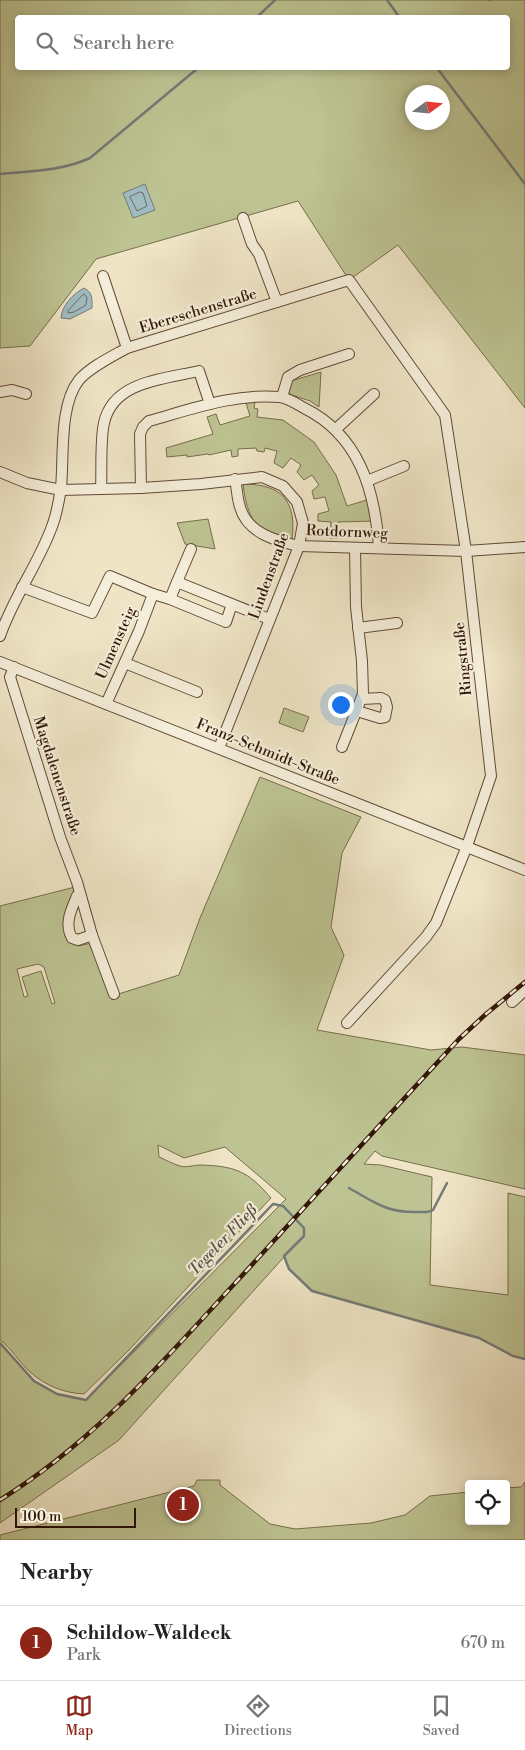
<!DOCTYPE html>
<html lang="en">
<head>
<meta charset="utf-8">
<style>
  :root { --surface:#fff; --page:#f6f6f6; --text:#222; --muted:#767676; --line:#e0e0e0; --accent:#8f2418 }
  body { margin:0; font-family:"Libre Bodoni",serif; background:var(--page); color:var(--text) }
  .controls { position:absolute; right:15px; bottom:15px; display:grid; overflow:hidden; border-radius:5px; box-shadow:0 2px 8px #0003 }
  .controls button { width:45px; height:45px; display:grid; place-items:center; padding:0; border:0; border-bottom:1px solid var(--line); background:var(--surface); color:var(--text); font:25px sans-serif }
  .compass { position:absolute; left:405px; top:85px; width:45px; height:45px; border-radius:50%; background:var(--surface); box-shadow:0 2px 8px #0003; rotate:75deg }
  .scale { position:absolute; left:15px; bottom:12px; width:121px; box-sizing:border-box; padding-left:5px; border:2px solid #321707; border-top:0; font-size:14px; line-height:18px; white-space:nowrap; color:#321707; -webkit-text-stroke:4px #f5eeda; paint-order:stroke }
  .you { position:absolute; left:340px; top:704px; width:18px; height:18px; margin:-12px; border:4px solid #fff; border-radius:50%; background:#1a73e8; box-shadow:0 0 0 8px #1a73e833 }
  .badge { display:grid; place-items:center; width:32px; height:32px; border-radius:50%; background:var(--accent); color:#fff; font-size:16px; font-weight:700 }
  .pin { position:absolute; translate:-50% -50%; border:2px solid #fff; box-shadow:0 1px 5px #0006 }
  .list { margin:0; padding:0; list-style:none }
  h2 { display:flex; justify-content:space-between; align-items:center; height:65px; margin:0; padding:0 20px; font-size:21px }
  h2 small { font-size:16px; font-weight:400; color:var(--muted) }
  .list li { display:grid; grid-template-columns:32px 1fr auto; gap:15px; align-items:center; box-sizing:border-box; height:75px; padding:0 20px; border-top:1px solid var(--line) }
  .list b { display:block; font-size:19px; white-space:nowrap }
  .list p { margin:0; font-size:16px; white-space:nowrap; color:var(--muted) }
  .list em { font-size:16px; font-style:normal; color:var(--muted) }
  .icon { flex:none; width:28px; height:28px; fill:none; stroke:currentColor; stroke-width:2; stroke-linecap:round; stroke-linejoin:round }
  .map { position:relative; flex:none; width:525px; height:1540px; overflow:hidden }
  .search { position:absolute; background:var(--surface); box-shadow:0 2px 8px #0003; left:15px; right:15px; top:15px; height:55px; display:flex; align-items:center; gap:12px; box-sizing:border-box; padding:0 18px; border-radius:5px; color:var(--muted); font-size:19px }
  .sheet { height:140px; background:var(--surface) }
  nav { display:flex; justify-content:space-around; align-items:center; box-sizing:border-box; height:70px; border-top:1px solid var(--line); background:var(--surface); font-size:14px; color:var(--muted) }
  nav a { display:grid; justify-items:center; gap:2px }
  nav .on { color:var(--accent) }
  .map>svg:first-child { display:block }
</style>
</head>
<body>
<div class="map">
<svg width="525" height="1540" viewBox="0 0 525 1540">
  <rect width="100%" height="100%" fill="#efe5c6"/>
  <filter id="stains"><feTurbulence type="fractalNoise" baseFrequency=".004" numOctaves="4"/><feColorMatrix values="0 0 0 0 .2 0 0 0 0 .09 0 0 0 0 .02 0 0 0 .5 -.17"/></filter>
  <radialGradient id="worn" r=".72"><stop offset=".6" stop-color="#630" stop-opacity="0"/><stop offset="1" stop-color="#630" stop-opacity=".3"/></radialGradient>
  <g fill="#bdc392" stroke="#786d4c" fill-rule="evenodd">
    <path d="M 0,0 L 525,0 L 525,408 L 398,245 L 349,280 L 298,201 L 96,259 L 30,346 L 0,348 ZM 18,18 L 508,18 L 508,68 L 18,68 ZM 412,92 L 442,92 L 442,122 L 412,122 Z"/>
    <polygon points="321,372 319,407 310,401 289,394 291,381"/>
    <polygon points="255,402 254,408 258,409 257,417 283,420 314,442 336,475 347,506 370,499 376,521 338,522 338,538 330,538 331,522 318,521 318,514 329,511 325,497 314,499 312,491 319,485 312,475 304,480 297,472 301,465 291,458 283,468 274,463 277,451 265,448 264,452 257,451 256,448 238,449 238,456 232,457 231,450 209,455 208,454 187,457 187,455 167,457 166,448 213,434 207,417 216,414 220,425 250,416 246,403"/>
    <path d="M 243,484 C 282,484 297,501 292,540 C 256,535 247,518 243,484 Z"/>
    <polygon points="208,519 215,549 185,544 177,523"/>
    <polygon points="284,708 309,717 303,732 279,723"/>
    <path d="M 260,777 L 361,817 L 342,853 L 331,927 L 344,955 L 317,1030 L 431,1050 L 462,1047 L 525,1055 L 525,1189 L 382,1156 L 375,1151 L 364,1164 L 381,1165 L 432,1177 L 430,1285 L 508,1295 L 508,1193 L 525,1197 L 525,1359 L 513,1356 L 479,1338 L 312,1291 L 289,1269 L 284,1257 L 119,1440 L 0,1523 L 0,1343 L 34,1381 L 57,1394 L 86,1400 L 286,1199 L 225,1147 L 184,1158 L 158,1145 L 159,1157 C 166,1160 173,1164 180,1166 C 186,1168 194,1165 200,1165 C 235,1166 248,1171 271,1198 L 129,1350 L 84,1394 C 64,1393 46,1386 30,1372 C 19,1362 12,1349 0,1340 L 0,906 L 75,887 L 77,893 L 69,909 L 73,942 L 78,946 L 92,943 L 112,996 L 179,975 L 200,918 ZM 38,964 L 44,967 L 55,1003 L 52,1004 L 41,971 L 22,977 L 28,996 L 24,997 L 17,969 Z"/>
    <polygon points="197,1480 220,1480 220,1485 270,1524 295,1529 371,1523 405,1515 430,1496 469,1492 469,1521 506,1521 506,1488 521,1487 525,1482 525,1540 0,1540 0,1535 194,1486"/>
  </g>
  <g fill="#a0bcc1" stroke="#747a77">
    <polygon points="145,184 155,210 133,218 123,193"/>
    <path d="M 84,288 C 93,293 92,298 92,308 L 70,319 L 61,318 C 62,305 73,294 84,288 Z"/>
  </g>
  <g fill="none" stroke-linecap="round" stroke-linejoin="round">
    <g stroke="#696a64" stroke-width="1">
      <polygon points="140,192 143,193 147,206 137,211 130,197"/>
      <polygon points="84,294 87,298 86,305 74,312 68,313 68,311"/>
    </g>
    <g stroke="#747a77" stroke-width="2.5">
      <polyline points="387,0 400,18"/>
      <polyline points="489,0 490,0"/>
      <polyline points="256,18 275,0"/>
      <polyline points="437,68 525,184"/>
      <path d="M 0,174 C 30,171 62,171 90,158 L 198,68"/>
      <path d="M 349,1188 C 374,1202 387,1213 417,1212 C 423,1212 428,1213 433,1210 L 447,1183"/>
      <polyline points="0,1343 34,1381 57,1394 86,1400 273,1204 283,1206 304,1228 304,1236 284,1256 289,1269 312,1291 479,1338 513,1356 525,1359"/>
    </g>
    <g stroke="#614a37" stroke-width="12">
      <g id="minor">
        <polyline points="243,218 252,244 259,254 277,302"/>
        <polyline points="103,276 127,348"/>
        <polyline points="0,392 12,390 26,394"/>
        <polyline points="282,397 288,377 300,370 349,354"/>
        <polyline points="336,429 374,394"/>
        <polyline points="0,472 27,483 61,490 141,488 201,484 262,477 283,486 297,502 303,523 299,546 219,748"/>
        <path d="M 235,479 C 237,488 237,498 240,507 C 247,533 276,541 299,546 L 466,551 L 525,547"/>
        <polyline points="367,481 404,466"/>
        <path d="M 141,488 L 140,434 L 143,427 L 149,421 C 192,409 235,393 280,397 C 288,398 297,404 304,408 C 359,435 375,490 379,548"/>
        <path d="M 101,489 C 102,471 100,440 104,423 C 113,381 164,379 199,371 L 210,404"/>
        <polyline points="177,582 191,549"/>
        <polyline points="22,587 92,613 110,576 153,594 170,599"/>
        <polyline points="232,604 226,622 170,599 177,582 269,619"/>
        <polyline points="358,628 397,623"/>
        <path d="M 0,636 C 13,598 37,566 51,529 C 56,517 59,501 61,488 C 64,456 59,405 79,380 C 90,367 113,356 127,348 L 349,280 L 445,415 L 466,551 L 491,776 L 467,846 L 436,923 L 426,937 L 347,1023"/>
        <polyline points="0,662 525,870"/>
        <polyline points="125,663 197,692"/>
        <polyline points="14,667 10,677 60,837 77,882 92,935 114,994"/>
        <polyline points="106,704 139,631 153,594"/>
        <polyline points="357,711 380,718 385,717 387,707 385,700 381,698 362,699"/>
        <polyline points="342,747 363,694 362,661 356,607 355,548"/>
        <path d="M 80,895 L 77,896 C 71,910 64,924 72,938 L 78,940 L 92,935"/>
        <polyline points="512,1002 525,990"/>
      </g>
    </g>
    <use href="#minor" stroke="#f5eeda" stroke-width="10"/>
    <g stroke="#321707" stroke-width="4.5">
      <path id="rail" d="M 0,1500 C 95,1441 163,1361 238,1280 C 312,1199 385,1119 459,1039 L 486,1014 L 525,982"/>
    </g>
    <use href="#rail" stroke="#f5eeda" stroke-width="2.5" stroke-dasharray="8" stroke-linecap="butt"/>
  </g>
  <g text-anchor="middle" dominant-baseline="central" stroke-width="4.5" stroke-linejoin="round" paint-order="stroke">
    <g font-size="15" fill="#321707" stroke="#f5eeda">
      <text transform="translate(198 311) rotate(-17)">Ebereschenstraße</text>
      <text transform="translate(347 532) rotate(2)">Rotdornweg</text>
      <text transform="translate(269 576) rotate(-70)">Lindenstraße</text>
      <text transform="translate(116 643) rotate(-66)">Ulmensteig</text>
      <text transform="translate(463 659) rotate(-96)">Ringstraße</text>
      <text transform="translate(268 752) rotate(22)">Franz-Schmidt-Straße</text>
      <text transform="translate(57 776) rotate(72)">Magdalenenstraße</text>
    </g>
    <g font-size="16" font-style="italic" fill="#585148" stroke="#f5eeda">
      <text transform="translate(223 1240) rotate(-46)">Tegeler Fließ</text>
    </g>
  </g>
  <rect width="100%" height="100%" filter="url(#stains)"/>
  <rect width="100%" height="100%" fill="url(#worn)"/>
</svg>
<div class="controls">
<button><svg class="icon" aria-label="locate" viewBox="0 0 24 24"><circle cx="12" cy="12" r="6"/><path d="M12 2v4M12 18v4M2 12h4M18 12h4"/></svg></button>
</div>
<svg class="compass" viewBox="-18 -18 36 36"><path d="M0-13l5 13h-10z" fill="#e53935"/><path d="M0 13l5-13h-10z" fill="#767676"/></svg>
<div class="scale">100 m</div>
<div class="you"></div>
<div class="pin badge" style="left:183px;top:1505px">1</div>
<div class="search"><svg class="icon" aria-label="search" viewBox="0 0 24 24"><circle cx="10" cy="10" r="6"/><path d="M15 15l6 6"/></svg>Search here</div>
</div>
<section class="sheet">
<h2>Nearby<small></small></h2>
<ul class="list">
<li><span class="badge">1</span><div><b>Schildow-Waldeck</b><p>Park</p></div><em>670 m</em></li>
</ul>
</section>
<nav>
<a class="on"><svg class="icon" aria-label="map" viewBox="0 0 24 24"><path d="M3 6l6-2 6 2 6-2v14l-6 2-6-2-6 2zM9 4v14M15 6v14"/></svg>Map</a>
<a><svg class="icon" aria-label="directions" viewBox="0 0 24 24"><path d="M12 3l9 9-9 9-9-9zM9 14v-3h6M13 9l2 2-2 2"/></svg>Directions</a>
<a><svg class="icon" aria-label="saved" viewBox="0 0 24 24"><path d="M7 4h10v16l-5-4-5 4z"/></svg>Saved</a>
</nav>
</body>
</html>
